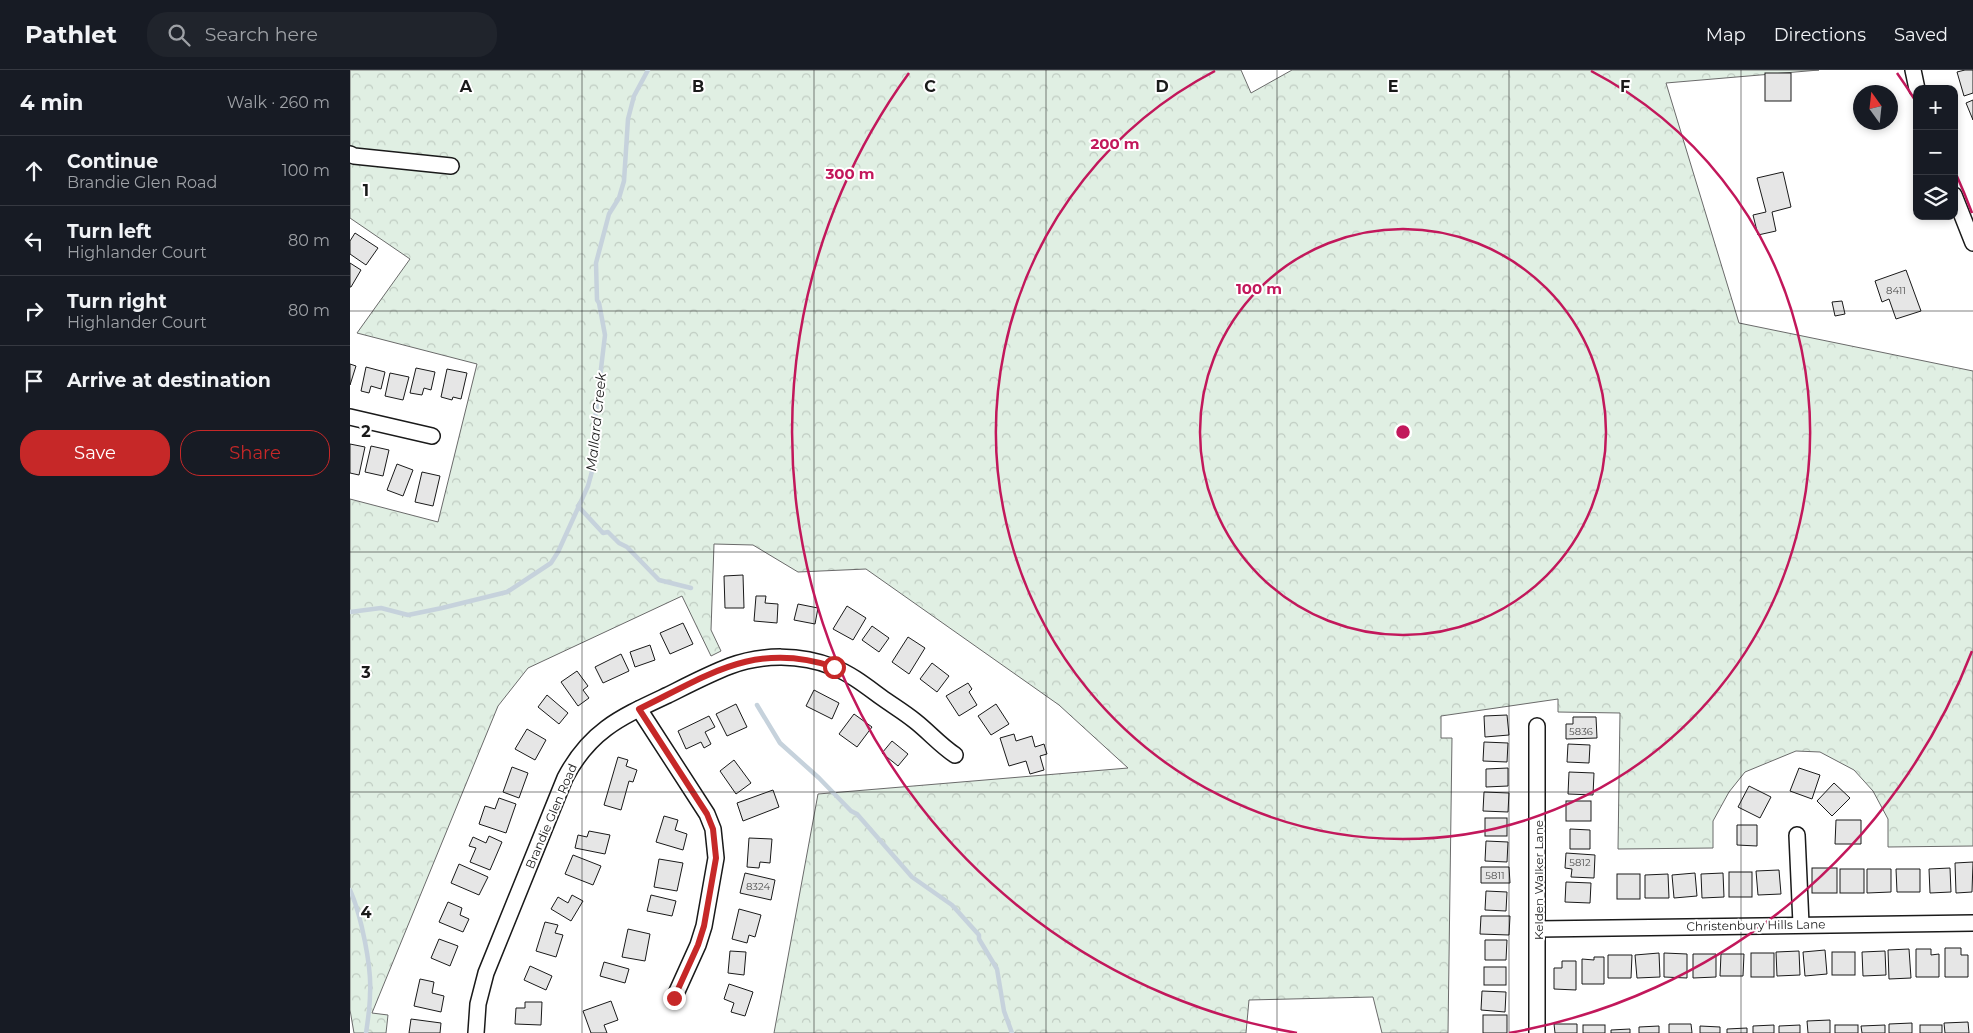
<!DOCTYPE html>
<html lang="en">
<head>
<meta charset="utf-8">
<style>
  :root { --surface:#171b24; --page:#20242c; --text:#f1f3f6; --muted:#9ea1a6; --line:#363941; --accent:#c62828 }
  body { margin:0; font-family:Montserrat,sans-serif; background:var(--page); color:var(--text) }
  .controls { position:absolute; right:15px; top:15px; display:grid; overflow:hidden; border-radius:10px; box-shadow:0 2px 8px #0003 }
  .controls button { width:45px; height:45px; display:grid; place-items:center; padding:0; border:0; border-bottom:1px solid var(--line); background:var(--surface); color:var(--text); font:25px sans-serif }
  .compass { position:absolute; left:1503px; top:15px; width:45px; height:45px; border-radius:50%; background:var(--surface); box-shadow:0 2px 8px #0003; rotate:345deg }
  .stop { position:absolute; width:15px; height:15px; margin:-11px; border:4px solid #c62828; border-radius:50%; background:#fff }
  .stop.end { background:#c62828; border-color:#fff; box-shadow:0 1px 5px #0008 }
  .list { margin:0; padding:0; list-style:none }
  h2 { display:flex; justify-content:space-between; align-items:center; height:65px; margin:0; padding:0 20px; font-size:21px }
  h2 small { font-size:16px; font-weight:400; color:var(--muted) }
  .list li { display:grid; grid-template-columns:32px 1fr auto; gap:15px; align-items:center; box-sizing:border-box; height:70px; padding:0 20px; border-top:1px solid var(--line) }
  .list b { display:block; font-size:19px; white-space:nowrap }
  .list p { margin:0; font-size:16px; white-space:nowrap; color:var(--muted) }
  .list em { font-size:16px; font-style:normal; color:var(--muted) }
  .actions { display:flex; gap:10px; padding:15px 20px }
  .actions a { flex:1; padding:11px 0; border:1px solid var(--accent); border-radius:20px; text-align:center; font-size:18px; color:var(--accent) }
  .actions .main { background:var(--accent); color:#fff }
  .icon { flex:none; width:28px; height:28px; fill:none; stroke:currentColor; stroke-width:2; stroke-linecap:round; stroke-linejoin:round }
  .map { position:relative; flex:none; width:1623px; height:963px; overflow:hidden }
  header { display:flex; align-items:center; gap:30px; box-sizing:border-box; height:70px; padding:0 25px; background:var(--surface); border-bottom:1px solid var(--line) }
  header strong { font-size:24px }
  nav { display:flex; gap:28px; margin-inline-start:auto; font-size:18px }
  .search { width:350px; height:45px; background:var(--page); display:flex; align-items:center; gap:12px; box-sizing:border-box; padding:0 18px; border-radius:20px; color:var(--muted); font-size:19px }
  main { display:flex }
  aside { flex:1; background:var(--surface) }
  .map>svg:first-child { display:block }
</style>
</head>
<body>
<header>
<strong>Pathlet</strong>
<div class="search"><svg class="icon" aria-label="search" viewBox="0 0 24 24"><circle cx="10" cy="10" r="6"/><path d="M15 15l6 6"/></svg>Search here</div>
<nav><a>Map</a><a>Directions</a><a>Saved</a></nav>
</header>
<main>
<aside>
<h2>4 min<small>Walk · 260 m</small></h2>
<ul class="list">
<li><svg class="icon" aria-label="ahead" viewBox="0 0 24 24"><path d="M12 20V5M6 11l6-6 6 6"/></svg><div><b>Continue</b><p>Brandie Glen Road</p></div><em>100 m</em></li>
<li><svg class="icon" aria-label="left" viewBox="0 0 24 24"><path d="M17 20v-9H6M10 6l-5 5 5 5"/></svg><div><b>Turn left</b><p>Highlander Court</p></div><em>80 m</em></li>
<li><svg class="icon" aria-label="right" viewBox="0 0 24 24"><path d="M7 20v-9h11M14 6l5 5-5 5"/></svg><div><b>Turn right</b><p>Highlander Court</p></div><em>80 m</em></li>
<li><svg class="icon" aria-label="arrive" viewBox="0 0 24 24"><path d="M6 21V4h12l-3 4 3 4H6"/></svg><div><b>Arrive at destination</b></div></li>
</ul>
<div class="actions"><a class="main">Save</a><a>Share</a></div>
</aside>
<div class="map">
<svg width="1623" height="963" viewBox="0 0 1623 963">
  <defs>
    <pattern id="forest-crowns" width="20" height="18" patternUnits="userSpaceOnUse" patternTransform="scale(1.25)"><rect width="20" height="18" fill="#e0efe3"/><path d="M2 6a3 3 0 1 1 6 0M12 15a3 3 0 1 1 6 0" fill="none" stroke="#c0ccc2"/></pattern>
  </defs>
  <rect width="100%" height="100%" fill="#fff"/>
  <polygon fill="url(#forest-crowns)" stroke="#6a6a6a" points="0,0 891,0 901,23 942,0 1469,0 1316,13 1389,253 1623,301 1623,776 1538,777 1538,749 1523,721 1504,700 1470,682 1446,681 1395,702 1379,722 1363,751 1363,778 1268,779 1270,643 1208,642 1208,629 1091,646 1091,668 1102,668 1098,963 1032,963 1023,927 899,930 896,963 424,963 468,724 778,698 709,635 516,499 448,502 403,475 364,474 361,560 371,581 361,586 332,526 178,598 148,636 22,943 38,945 36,963 4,963 0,940 0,429 88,452 127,294 7,263 60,189 0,148"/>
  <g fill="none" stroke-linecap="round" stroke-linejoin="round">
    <g stroke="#c6d2dc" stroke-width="4.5">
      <polyline points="228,436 253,463 258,462 269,473 277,477 309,510 341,518"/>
      <polyline points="0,542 31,538 58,545 92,538 157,522 201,493 208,482 238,416 244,394 244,358 255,265 249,233 247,230 246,193 259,144 269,128 274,111 278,49 284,26 298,0"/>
      <polyline points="407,635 430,673 469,708 501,741 507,744 562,807 602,835 629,865 629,869 647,899 654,941 662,963"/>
      <path d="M 0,820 C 11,844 22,898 20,924 C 20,937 18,950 16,963"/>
    </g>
  </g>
  <g fill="#e6e6e6" stroke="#1a1a1a">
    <polygon points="1615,0 1623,0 1623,23 1614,26 1607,2"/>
    <rect x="1415" y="3" width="26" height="28"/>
    <polygon points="1623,30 1623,50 1616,33"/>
    <polygon points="1433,102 1441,137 1422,142 1426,161 1408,165 1403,145 1416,142 1407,108"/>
    <polygon points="5,163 28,178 16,195 0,184 0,171"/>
    <polygon points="0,193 11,200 1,217 0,217"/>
    <polygon points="1556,200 1571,241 1546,249 1539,229 1532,232 1525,211"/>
    <polygon points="1492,231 1495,244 1485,246 1482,232"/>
    <polygon points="0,294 6,296 0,315"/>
    <polygon points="16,297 35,302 31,319 21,316 19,323 11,321"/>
    <polygon points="66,298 85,302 81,320 74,318 72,325 60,323"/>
    <polygon points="97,299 117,303 111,329 103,327 102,330 91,327"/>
    <polygon points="40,303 59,307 53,330 35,326"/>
    <polygon points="0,374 15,377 9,405 0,403"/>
    <polygon points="21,376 39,380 33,406 15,402"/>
    <polygon points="47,394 63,400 53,426 37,420"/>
    <polygon points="72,402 90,406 83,436 65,432"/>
    <polygon points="393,505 394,538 375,538 374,506"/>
    <polygon points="406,526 416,526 415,533 428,534 427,553 404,551"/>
    <polygon points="448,534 468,538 465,554 444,550"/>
    <polygon points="497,536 516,548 503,570 483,559"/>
    <polygon points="333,553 343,574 320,584 310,563"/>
    <polygon points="522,556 539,568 529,582 512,570"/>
    <polygon points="558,567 575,578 559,604 542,592"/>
    <polygon points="300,575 305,590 285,597 280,582"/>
    <polygon points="271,584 279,601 253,613 245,597"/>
    <polygon points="582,593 599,606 587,622 570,609"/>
    <polygon points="227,601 238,616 233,620 239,628 228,636 211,612"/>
    <polygon points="618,613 622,619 619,622 627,635 609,646 596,626"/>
    <polygon points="464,620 489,633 482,649 456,636"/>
    <polygon points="197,625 218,643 209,654 188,637"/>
    <polygon points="386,634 397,657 377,666 366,644"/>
    <polygon points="646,634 659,654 641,665 628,646"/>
    <polygon points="504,644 522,657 507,677 489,664"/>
    <polygon points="1157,645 1159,665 1135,667 1134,646"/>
    <polygon points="359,646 365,657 355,662 361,674 354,678 351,672 336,679 328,661"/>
    <polygon points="1223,647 1246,647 1247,668 1216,669 1216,654 1223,654"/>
    <polygon points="177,659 196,670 185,690 165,679"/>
    <polygon points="664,664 666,671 682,666 685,677 694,674 697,684 690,686 694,700 680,704 676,691 659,696 650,668"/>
    <polygon points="542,671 558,684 548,696 532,683"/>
    <polygon points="1134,672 1158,673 1157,692 1133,691"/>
    <polygon points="1218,674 1240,675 1239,693 1217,692"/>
    <polygon points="268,687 278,690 276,696 287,700 283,712 279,711 271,740 254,735"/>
    <polygon points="384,690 401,713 386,724 370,701"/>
    <polygon points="162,697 178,703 169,728 153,722"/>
    <polygon points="1158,698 1158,716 1136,717 1136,699"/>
    <polygon points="1449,698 1470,705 1462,729 1440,721"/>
    <polygon points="1219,702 1244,703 1243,725 1218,724"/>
    <polygon points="1484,713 1500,728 1482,746 1467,731"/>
    <polygon points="1399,716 1421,727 1410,748 1388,737"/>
    <polygon points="423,720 429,737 393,751 387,733"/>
    <polygon points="1134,722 1159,723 1158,742 1133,741"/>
    <polygon points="149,728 166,734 156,763 129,754 135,736 145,739"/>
    <rect x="1216" y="731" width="25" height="20"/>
    <polygon points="314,746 328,750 325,760 337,764 333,780 306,772"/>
    <rect x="1135" y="748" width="22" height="18"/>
    <polygon points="1486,750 1511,750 1511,774 1485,774"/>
    <polygon points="1387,755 1407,755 1407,776 1387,775"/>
    <polygon points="1220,759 1240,760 1240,779 1220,779"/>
    <polygon points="239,761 260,765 255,784 225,778 228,765 237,767"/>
    <polygon points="139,766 152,772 140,800 120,792 126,778 119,776 123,767 136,773"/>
    <polygon points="399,768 422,769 420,793 410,792 409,798 397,797"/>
    <polygon points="1136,771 1158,772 1157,792 1135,791"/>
    <polygon points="1216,783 1245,785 1244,808 1221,807 1222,799 1215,798"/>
    <polygon points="223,785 251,796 243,815 215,804"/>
    <polygon points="309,789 333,793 327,821 304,817"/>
    <polygon points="1623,792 1622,822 1606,823 1605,793"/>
    <polygon points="109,794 138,807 129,825 101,813"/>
    <polygon points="1131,797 1159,797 1160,813 1131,813"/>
    <rect x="1462" y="798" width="25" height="25"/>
    <polygon points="1600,798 1601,822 1580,823 1579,799"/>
    <rect x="1490" y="799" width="24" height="24"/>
    <polygon points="1517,799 1541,799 1541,822 1517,823"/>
    <polygon points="1546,799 1570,799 1570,822 1547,822"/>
    <polygon points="1429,800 1431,824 1408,825 1406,801"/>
    <rect x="1379" y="802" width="23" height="25"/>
    <polygon points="395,803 425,810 421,830 390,823"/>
    <polygon points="1345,803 1347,826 1324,828 1322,805"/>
    <polygon points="1373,803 1374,827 1352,828 1351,804"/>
    <rect x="1267" y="804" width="23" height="25"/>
    <polygon points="1318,804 1319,828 1295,828 1295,805"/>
    <polygon points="1216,812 1241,813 1240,833 1215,832"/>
    <polygon points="1136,821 1157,822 1156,841 1135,840"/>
    <polygon points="222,825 233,831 221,851 201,839 208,827 218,833"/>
    <polygon points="301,825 326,831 322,846 297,841"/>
    <polygon points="98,832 112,838 110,845 119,849 113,862 89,852"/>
    <polygon points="389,839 411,845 405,867 399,865 397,873 382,869"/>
    <polygon points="1131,846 1160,846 1159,865 1130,864"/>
    <polygon points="195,852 208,855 205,863 213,865 206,887 186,881"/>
    <polygon points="278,859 300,864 295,891 272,887"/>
    <polygon points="89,869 108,876 100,896 81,888"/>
    <polygon points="1135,870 1157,870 1156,890 1135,890"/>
    <polygon points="1595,878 1611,878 1611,885 1618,885 1618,907 1595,907"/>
    <polygon points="1559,879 1561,908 1539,909 1538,880"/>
    <polygon points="1566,879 1581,879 1581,885 1589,884 1589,907 1566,907"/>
    <polygon points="1475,880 1477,904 1455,906 1453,882"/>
    <polygon points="380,881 396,882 394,905 378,903"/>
    <polygon points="1449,881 1450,905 1427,906 1426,882"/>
    <polygon points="1535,881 1536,905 1513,906 1512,882"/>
    <rect x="1482" y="882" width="23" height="23"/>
    <polygon points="1309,883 1310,907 1287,908 1285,885"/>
    <polygon points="1314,883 1337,884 1337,908 1314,907"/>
    <rect x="1401" y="883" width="23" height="24"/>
    <polygon points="1343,884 1366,884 1366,907 1343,908"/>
    <polygon points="1371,884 1394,884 1393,906 1370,906"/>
    <polygon points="1258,885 1282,885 1281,908 1258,908"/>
    <polygon points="1244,887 1254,887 1254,914 1232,914 1232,889 1244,890"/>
    <polygon points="1212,891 1226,891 1226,920 1204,919 1204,898 1212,898"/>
    <polygon points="254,892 279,899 275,913 250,906"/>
    <polygon points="180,896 202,906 196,920 174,910"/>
    <rect x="1134" y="897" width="22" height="18"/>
    <polygon points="70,909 84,912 82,923 94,926 91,942 64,936"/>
    <polygon points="379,914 403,922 395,946 381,942 384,933 374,929"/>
    <polygon points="1132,921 1156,922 1155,942 1131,940"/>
    <polygon points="261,931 268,950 254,955 257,963 241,963 233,941"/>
    <polygon points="175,932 192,932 191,955 165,954 166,938 175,938"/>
    <rect x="1133" y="945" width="24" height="18"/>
    <polygon points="61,949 91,953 90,963 59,963"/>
    <polygon points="1480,950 1480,963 1458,963 1457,951"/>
    <polygon points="1618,952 1619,963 1595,963 1594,953"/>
    <polygon points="1562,953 1562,963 1539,963 1539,954"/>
    <polygon points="1204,954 1227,954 1227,963 1205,963"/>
    <polygon points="1319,954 1341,954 1342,963 1319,963"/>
    <rect x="1233" y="955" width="22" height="8"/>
    <polygon points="1424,955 1424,963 1403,963 1403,956"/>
    <polygon points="1450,955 1450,963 1429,963 1429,956"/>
    <rect x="1485" y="955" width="23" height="8"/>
    <polygon points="1535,955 1535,963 1512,963 1511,956"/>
    <rect x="1570" y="955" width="22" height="8"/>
    <polygon points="1309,956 1309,963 1289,963 1289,957"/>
    <polygon points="1350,956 1370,957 1370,963 1350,963"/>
    <polygon points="1397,958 1397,963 1377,963 1377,959"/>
    <polygon points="1280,959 1280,963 1261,963 1261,960"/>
  </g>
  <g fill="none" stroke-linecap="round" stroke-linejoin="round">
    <g stroke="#1a1a1a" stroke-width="18">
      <g id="minor">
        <polyline points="1563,0 1567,19"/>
        <polyline points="0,84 4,86 101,96"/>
        <polyline points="1604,125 1623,173"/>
        <polyline points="0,347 82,366"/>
        <polyline points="289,639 357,744 363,759 366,788 354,856 348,875 324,928"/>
        <polyline points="1447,765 1451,854"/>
        <polyline points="1188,859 1623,853"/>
        <path d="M 126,963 L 128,934 L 136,903 L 215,708 C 240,660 271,647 318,625 C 338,615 359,604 380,596 C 412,584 451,584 483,597 C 501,604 516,616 531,627 C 542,635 554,642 565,651 C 579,662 590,675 605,685"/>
        <polyline points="1187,963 1187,656"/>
      </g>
    </g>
    <use href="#minor" stroke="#fff" stroke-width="15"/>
  </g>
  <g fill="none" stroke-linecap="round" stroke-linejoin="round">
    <path stroke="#c62828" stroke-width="6" d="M 324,928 L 348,875 L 354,856 L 366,788 L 363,759 L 357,744 L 289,639 C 357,606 405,570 484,597"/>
  </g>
  <path fill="none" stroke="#1a1a1a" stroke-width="1" stroke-opacity="0.55" d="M 232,0 L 232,963M 464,0 L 464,963M 696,0 L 696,963M 927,0 L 927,963M 1159,0 L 1159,963M 1391,0 L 1391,963M 0,241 L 1623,241M 0,482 L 1623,482M 0,722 L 1623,722"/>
  <g fill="none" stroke="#c2185b" stroke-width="2.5">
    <circle cx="1053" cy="362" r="203"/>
    <path d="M1241 1A407 407 0 1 1 865 1"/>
    <path d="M1622 581A610 610 0 0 1 1159 963M947 963A610 610 0 0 1 559 3M1547 3A610 610 0 0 1 1565 30M1606 104A610 610 0 0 1 1622 143"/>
  </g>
  <g text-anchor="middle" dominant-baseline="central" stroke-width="4" stroke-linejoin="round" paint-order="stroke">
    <g font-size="10" fill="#4d4d4d">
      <text x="1546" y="220">8411</text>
      <text x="1231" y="661">5836</text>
      <text x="1230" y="792">5812</text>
      <text x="1145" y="805">5811</text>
      <text x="408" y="816">8324</text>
    </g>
    <g font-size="12" fill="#1a1a1a" stroke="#fff">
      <text transform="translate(201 746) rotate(-67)">Brandie Glen Road</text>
      <text transform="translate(1188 810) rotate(-90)">Kelden Walker Lane</text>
      <text transform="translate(1406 855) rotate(-1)">Christenbury Hills Lane</text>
    </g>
    <g font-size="14" font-style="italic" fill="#1a1a1a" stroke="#fff">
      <text transform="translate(246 352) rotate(-84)">Mallard Creek</text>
    </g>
  </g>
  <g font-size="16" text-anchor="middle" font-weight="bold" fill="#1a1a1a" stroke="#fff" stroke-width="4" stroke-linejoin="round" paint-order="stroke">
    <text x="116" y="22">A</text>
    <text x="348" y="22">B</text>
    <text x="580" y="22">C</text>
    <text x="812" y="22">D</text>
    <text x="1043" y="22">E</text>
    <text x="1275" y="22">F</text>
    <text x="16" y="126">1</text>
    <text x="16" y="367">2</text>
    <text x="16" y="608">3</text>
    <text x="16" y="848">4</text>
  </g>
  <circle cx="1053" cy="362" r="8" fill="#c2185b" stroke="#fff" stroke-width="2.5"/>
  <g font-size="15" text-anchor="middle" font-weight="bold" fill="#c2185b" stroke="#fff" stroke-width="4" stroke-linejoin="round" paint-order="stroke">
    <text x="765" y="79">200 m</text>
    <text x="500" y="109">300 m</text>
    <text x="909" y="224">100 m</text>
  </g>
</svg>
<div class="controls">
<button>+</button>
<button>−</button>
<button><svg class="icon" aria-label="layers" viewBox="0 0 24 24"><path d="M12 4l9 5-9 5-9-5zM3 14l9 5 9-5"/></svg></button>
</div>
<svg class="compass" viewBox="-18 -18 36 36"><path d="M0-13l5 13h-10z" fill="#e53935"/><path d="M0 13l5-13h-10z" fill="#9ea1a6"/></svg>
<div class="stop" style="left:484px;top:597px"></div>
<div class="stop end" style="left:324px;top:928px"></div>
</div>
</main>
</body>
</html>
